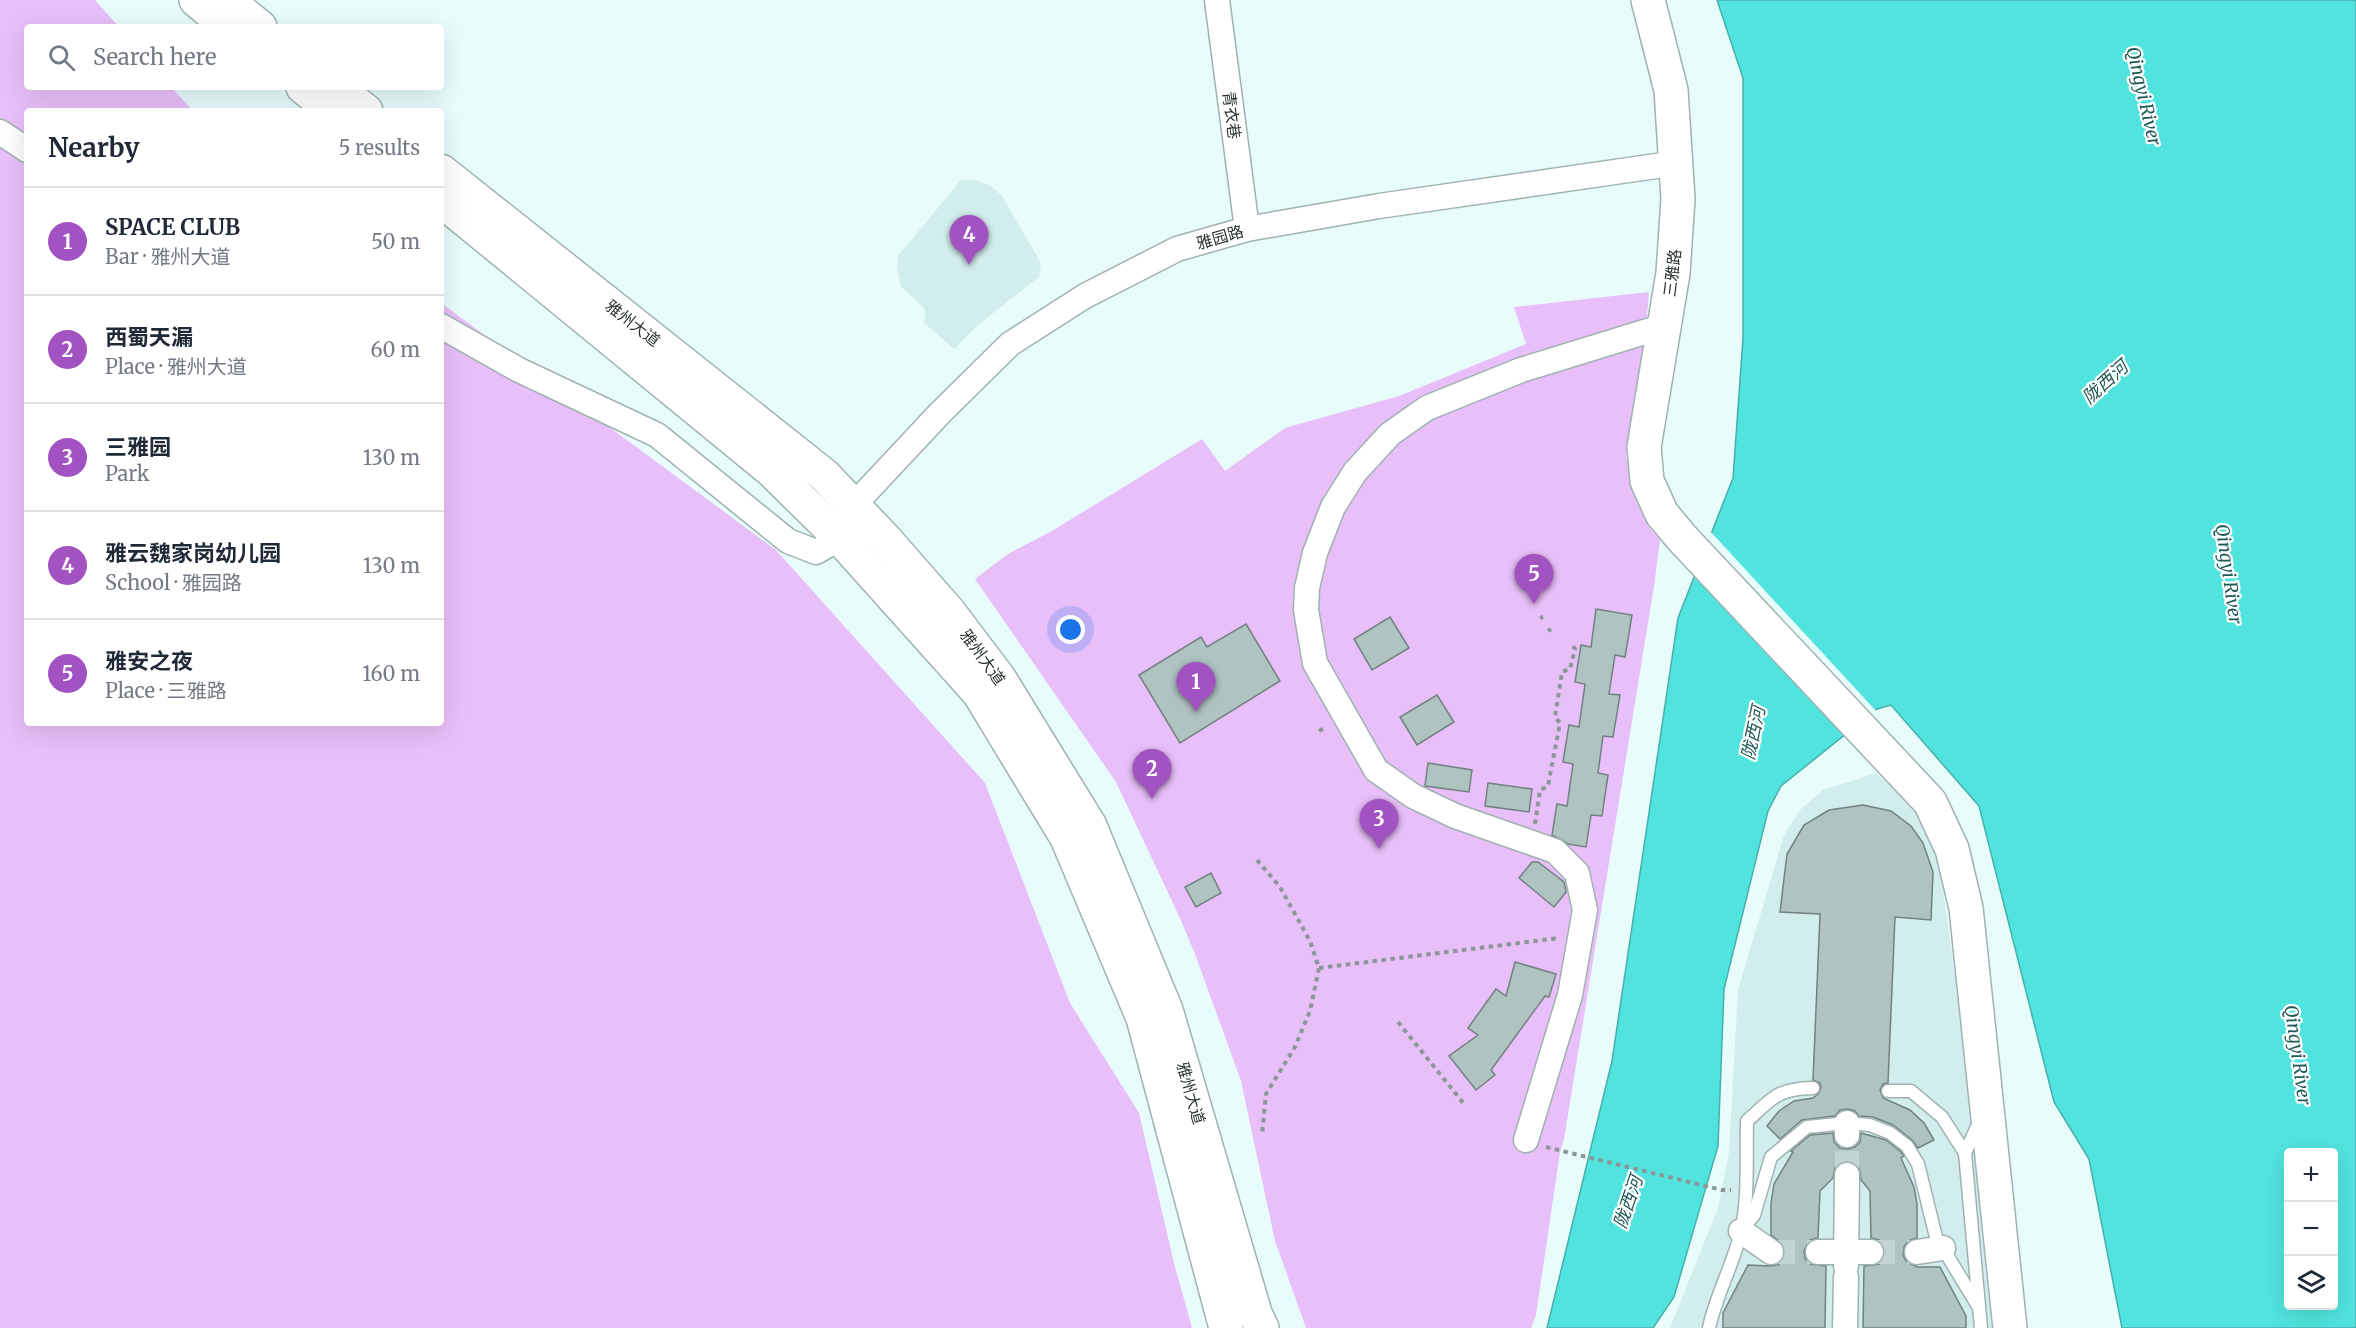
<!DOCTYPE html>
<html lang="en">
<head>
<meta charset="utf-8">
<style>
  :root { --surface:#fff; --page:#f2f2f3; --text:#1f2937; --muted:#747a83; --line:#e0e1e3; --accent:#a352c1 }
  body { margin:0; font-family:Merriweather,"Noto Sans SC",serif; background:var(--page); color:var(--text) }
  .controls { position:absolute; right:18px; bottom:18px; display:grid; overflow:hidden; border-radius:6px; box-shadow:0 6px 24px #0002 }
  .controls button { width:54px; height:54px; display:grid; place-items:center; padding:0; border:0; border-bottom:2px solid var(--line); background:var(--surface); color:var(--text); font:30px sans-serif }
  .you { position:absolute; left:1071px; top:630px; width:21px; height:21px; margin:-15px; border:4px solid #fff; border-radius:50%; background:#1a73e8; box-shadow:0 0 0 9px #1a73e833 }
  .badge { display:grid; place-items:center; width:39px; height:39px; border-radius:50%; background:var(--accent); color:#fff; font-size:20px; font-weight:700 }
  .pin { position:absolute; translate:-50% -50px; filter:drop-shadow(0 2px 3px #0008) }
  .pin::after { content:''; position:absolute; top:32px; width:21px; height:18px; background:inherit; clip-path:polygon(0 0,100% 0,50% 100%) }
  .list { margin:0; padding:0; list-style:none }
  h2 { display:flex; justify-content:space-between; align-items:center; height:78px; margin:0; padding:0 24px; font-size:26px }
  h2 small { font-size:20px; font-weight:400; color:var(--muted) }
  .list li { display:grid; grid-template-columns:39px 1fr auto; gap:18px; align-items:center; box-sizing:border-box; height:108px; padding:0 24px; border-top:2px solid var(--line) }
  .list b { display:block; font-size:22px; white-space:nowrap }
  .list p { margin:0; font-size:20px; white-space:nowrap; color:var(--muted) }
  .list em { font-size:20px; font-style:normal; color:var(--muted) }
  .icon { flex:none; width:33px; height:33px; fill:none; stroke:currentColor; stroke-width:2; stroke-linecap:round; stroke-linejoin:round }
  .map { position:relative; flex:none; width:2356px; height:1328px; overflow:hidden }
  .search { position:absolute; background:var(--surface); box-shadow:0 6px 24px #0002; left:24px; top:24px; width:420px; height:66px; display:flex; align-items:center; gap:15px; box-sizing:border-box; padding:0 21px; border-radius:6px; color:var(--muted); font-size:22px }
  .panel { position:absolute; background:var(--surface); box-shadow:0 6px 24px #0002; left:24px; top:108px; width:420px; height:618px; border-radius:6px }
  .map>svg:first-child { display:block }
</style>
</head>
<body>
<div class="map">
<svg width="2356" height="1328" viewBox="0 0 2356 1328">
  <rect width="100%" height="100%" fill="#e8fcfb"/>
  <g fill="#d2eeec">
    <polygon points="961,180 974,180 990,185 1002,196 1041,263 1039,277 978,325 954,349 923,322 926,318 924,308 901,287 897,267 898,256"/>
    <polygon points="1876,773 1886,782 1892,777 1922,813 1949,882 1942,884 1979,1141 1996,1328 1670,1328 1718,1208 1729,1152 1738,990 1784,835 1800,810 1823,790"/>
  </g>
  <g fill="#e8bff9">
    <polygon points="0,0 95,0 119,27 27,27 27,87 171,87 193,111 27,111 27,723 441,723 441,303 776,550 985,783 1070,1003 1139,1113 1174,1263 1192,1328 0,1328"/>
    <polygon points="1649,292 1644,350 1626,456 1640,508 1649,527 1660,540 1654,586 1564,1139 1560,1152 1536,1315 1531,1328 1306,1328 1275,1241 1241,1081 1195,954 1179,916 1116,782 975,579 1008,554 1052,531 1202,439 1225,471 1285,428 1399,396 1526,344 1514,307"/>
  </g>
  <path fill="#51e4df" stroke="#46afab" stroke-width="1.5" fill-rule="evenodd" d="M 1717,0 L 2356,0 L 2356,1328 L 2122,1328 L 2089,1159 L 2054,1102 L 1979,806 L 1891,705 L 1877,709 L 1781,786 L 1768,811 L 1724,989 L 1718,1146 L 1674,1297 L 1653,1328 L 1547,1328 L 1612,1061 L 1678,618 L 1733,478 L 1743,338 L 1743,78 ZM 2288,1152 L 2334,1152 L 2334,1306 L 2288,1306 Z"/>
  <polygon fill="#e8fcfb" points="1709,530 1877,712 1846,737 1693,571"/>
  <g fill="#afc3c1" stroke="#708280" stroke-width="1.5">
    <polygon points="1596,609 1632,615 1625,657 1615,655 1609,694 1620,695 1613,737 1603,736 1598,773 1608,775 1602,816 1591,815 1586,847 1568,844 1552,835 1557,804 1567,806 1573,764 1563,762 1569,725 1579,727 1585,684 1575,682 1581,645 1591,647"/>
    <polygon points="1390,617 1409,648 1372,670 1354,639"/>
    <polygon points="1246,624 1280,681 1180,743 1139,675 1201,637 1207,647"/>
    <polygon points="1437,695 1454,722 1417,745 1400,717"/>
    <polygon points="1428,763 1472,770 1469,792 1425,786"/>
    <polygon points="1488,783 1532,789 1529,812 1485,806"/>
    <polygon points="1863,805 1891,811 1911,826 1923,843 1933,872 1931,920 1895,917 1888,1083 1883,1084 1880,1090 1883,1098 1910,1110 1924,1123 1934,1140 1918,1148 1912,1140 1893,1125 1873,1117 1859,1116 1855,1111 1848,1109 1840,1110 1835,1116 1802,1120 1780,1139 1767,1126 1779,1111 1794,1101 1813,1098 1818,1094 1821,1088 1820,1083 1813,1080 1820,914 1780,912 1787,854 1804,825 1829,810"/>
    <polygon points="1532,862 1538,862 1564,882 1566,892 1554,907 1519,878"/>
    <polygon points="1211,873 1221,893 1196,907 1185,887"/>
    <polygon points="1515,962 1556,974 1549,997 1545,996 1491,1070 1495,1075 1476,1090 1449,1056 1478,1035 1468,1028 1496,989 1506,996"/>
    <polygon points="1833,1133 1834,1142 1840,1148 1848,1149 1855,1147 1860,1142 1861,1133 1886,1140 1901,1152 1904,1156 1901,1158 1914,1187 1917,1204 1917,1238 1908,1241 1904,1247 1903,1255 1906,1261 1917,1267 1940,1267 1966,1316 1966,1328 1863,1328 1864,1266 1879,1264 1884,1259 1885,1251 1879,1240 1871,1238 1870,1191 1861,1180 1859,1168 1854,1162 1847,1161 1835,1167 1833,1178 1820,1191 1818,1238 1810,1240 1804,1251 1805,1259 1810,1264 1826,1266 1825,1328 1723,1328 1723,1313 1748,1265 1770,1266 1778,1265 1783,1260 1785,1253 1784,1245 1771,1235 1771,1203 1774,1184 1793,1152 1791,1151 1810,1135"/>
  </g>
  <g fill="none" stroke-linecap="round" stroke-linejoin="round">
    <g stroke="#c2d4d3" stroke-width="24" stroke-dasharray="24 12" stroke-linecap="butt">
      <polyline points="1847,1175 1847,1135"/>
      <polyline points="1771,1252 1818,1252"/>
      <polyline points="1871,1252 1917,1252"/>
    </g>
    <g stroke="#9fb2b1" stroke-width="15">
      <g id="lane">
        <polyline points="1888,1091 1911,1091 1942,1117 1965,1153"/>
        <polyline points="1741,1231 1754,1215 1771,1157 1807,1127 1847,1123 1870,1125 1890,1133 1907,1146 1918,1164 1936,1237 1978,1306"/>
        <path d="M 1709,1328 C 1716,1295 1733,1265 1741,1232 C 1749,1198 1746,1156 1747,1121 C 1773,1098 1776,1089 1813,1088"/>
        <polyline points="1981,1328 1965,1153 1977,1127 1983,1123"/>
      </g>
    </g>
    <g stroke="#9fb2b1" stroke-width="27">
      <g id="street">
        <polyline points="1217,0 1247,229"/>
        <polyline points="0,132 27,150"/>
        <polyline points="441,326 519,370 657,435 788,541 816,552 840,538"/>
        <polyline points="853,506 940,413 1010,344 1085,296 1177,249 1247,229 1379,206 1677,163"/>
        <polyline points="1847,1123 1847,1135"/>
        <polyline points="1526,1140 1570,995 1585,910 1577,873 1555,851 1455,816 1413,796 1376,770 1315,663 1306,610 1307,588 1315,553 1333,507 1355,472 1390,434 1427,408 1521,370 1664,326"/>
        <polyline points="1741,1231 1771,1252"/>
        <polyline points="1818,1252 1871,1252"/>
        <polyline points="1917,1252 1943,1248"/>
        <polyline points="1846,1266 1847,1175"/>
        <polyline points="1845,1328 1846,1277"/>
      </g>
    </g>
    <g stroke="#9fb2b1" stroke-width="36">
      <polyline id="secondary" points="1648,0 1671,90 1678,199 1673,273 1644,447 1647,481 1662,514 1682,538 1930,802 1952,849 1966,908 2010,1328"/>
    </g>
    <g stroke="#9fb2b1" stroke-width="36">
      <g id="primary">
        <polyline points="196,0 229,27"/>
        <polyline points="227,0 260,27"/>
        <polyline points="303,87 332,111"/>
        <polyline points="336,87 366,111"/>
        <polyline points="441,171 824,475 885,539 949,612 999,678 1090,826 1166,1010 1255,1313 1262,1328"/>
        <polyline points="441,200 771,470 840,538 979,693 1067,838 1143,1018 1226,1328"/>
      </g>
    </g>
    <g stroke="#899796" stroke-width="4" stroke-dasharray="4.5 4.5" stroke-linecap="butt">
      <polyline points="1518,582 1521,580"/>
      <polyline points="1540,618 1543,617"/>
      <polyline points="1548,631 1551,629"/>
      <polyline points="1319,731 1326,727"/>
      <polyline points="1535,824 1540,790 1548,786 1560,723 1555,717 1562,672 1570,669 1575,649 1572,644"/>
      <polyline points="1257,860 1280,887 1310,941 1319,968 1310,1011 1295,1047 1266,1094 1262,1135"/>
      <polyline points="1319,968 1559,938"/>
      <polyline points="1398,1022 1464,1104"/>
      <polyline points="1546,1147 1722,1190 1731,1190"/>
    </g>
    <use href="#lane" stroke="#fff" stroke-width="12"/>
    <use href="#street" stroke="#fff" stroke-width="24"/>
    <use href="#secondary" stroke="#fff" stroke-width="33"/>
    <use href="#primary" stroke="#fff" stroke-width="33"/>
  </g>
  <g text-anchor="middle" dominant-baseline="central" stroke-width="4.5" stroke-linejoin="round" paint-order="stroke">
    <g font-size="16" fill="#2b3332" stroke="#fff">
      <text transform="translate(1232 115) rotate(83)">青衣巷</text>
      <text transform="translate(1220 237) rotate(-16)">雅园路</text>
      <text transform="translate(1672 273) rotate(-83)">三雅路</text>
      <text transform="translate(633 323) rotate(38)">雅州大道</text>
      <text transform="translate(983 657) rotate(54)">雅州大道</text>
      <text transform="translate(1191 1093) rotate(74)">雅州大道</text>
    </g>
    <g font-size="18" font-style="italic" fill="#1e5a58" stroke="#fff">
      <text transform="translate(2144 96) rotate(77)">Qingyi River</text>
      <text transform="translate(2105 382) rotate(-42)">陇西河</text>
      <text transform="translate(2229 574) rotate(82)">Qingyi River</text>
      <text transform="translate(1753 733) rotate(-78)">陇西河</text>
      <text transform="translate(2298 1055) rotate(82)">Qingyi River</text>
      <text transform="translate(1628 1202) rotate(-71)">陇西河</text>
    </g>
  </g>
</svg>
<div class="controls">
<button>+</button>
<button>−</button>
<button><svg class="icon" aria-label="layers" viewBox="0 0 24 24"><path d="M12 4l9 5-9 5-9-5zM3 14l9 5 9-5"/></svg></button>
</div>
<div class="you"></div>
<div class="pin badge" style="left:1196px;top:712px">1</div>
<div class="pin badge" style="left:1152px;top:799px">2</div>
<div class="pin badge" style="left:1379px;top:849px">3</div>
<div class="pin badge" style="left:969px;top:265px">4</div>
<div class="pin badge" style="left:1534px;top:604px">5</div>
<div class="search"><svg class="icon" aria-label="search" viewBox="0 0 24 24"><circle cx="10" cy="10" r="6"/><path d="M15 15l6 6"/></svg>Search here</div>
<section class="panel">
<h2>Nearby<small>5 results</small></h2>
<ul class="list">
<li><span class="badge">1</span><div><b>SPACE CLUB</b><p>Bar · 雅州大道</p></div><em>50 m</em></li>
<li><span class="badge">2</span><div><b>西蜀天漏</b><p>Place · 雅州大道</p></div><em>60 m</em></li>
<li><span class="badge">3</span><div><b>三雅园</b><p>Park</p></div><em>130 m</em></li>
<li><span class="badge">4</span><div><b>雅云魏家岗幼儿园</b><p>School · 雅园路</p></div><em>130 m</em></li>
<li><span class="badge">5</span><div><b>雅安之夜</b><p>Place · 三雅路</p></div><em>160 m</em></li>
</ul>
</section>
</div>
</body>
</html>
